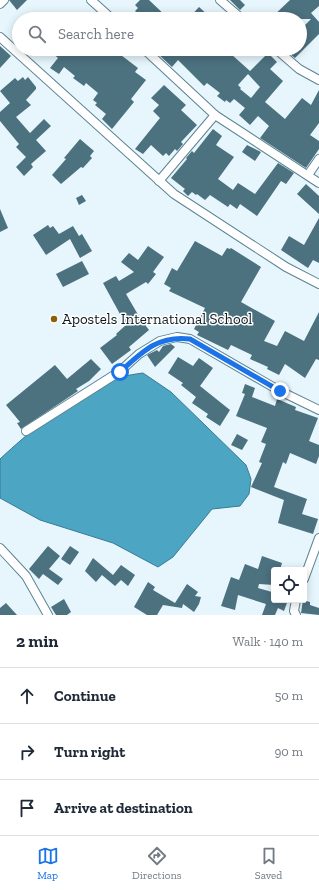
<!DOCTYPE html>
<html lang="en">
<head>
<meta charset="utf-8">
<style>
  :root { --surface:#fff; --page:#f6f6f7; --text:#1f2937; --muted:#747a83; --line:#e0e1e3; --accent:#1a73e8 }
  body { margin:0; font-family:"Zilla Slab",serif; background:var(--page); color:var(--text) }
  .controls { position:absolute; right:12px; bottom:12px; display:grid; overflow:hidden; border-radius:4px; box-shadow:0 2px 10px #0003 }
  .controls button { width:36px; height:36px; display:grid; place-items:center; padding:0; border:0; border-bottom:1px solid var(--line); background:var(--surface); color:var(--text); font:20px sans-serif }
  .stop { position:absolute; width:12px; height:12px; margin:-9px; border:3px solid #1a73e8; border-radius:50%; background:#fff }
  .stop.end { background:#1a73e8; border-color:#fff; box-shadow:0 1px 4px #0008 }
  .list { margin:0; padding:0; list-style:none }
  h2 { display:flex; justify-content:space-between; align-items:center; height:52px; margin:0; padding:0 16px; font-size:17px }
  h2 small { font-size:13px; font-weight:400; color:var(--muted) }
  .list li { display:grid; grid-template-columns:26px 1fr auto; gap:12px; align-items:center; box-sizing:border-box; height:56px; padding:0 16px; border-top:1px solid var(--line) }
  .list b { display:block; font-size:15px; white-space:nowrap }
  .list em { font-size:13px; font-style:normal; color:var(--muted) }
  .icon { flex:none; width:22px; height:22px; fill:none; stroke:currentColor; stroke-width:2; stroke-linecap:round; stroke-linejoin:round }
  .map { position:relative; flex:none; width:319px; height:615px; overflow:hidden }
  .search { position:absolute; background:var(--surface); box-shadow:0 2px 10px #0003; left:12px; right:12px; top:12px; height:44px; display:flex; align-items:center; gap:10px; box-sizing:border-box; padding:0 14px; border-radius:22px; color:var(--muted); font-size:15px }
  .sheet { height:220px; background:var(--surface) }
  nav { display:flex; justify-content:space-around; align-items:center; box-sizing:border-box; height:56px; border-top:1px solid var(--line); background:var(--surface); font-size:11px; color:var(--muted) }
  nav a { display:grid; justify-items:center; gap:2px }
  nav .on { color:var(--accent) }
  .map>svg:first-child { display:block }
</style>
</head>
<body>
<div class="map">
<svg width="319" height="615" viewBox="0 0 319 615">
  <rect width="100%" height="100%" fill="#e6f6fc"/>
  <path fill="#4da5c4" stroke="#397b93" d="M 143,373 L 171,392 L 246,465 L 251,479 L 249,494 L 240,506 L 212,509 L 173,557 L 158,567 L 113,543 L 40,520 L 0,498 L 0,459 C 30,431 62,405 98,385 C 112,378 128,375 143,373 Z"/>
  <g fill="#4c717f" fill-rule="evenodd">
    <polygon points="9,0 27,0 17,10"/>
    <polygon points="140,0 149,0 169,19 149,19 144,14 141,17 135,11 138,8 135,5"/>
    <polygon points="230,0 240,0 245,5 240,10"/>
    <polygon points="290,0 319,0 319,6 311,13 319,22 319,34 295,58 284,49 300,49 300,30 311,19 270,19"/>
    <polygon points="199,7 208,15 204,19 188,19"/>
    <polygon points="0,46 11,56 0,68"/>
    <polygon points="48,49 113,49 138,68 135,72 146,80 131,99 134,102 112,129 102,119 106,114 95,105 97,103 93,100 98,93 86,83 84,86 73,78 75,76 64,67 59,74 50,68 58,58"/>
    <path d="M 160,49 L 235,49 L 231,54 L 250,71 L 268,53 L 277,62 L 270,69 L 283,81 L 265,102 L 285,119 L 302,98 L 311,105 L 319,90 L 319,123 L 310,135 L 319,141 L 319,149 L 306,168 L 260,138 L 269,126 L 258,116 L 250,125 L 239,115 L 245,108 L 234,99 L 230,103 L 226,100 L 225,102 L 217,96 L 220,93 L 207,83 L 204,86 L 178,60 L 172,67 L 157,53 ZM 248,74 L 260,87 L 251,98 L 240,89 L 241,88 L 238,85 Z"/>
    <polygon points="23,77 25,80 28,77 36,87 36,89 26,100 31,105 16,117 30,133 44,119 51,126 36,140 46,151 31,164 33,167 24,176 16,167 26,157 16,147 19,144 0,121 0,112 10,103 0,91 15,78 18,81"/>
    <polygon points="164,85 186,105 181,110 197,125 181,142 183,144 177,151 175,149 169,156 166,153 163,156 151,145 143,154 135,149 160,118 153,111 159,105 151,98"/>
    <polygon points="213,129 222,136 216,145 234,157 218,179 233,190 238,183 255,194 278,163 294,173 286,184 281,181 257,216 240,204 237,209 230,204 228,207 210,195 205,200 197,194 196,195 192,192 188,196 183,191 185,189 171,178 187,159 186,158 192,151 194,153"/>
    <polygon points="80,139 94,151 90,156 92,158 83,168 81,167 61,184 52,175 66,159 64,158"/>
    <polygon points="247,145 261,152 255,161 242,152"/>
    <polygon points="306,184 319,196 319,214 297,194"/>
    <polygon points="82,195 86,201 79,205 76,198"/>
    <polygon points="0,209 8,228 0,232"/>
    <polygon points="319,218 319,263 313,260 308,268 281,250 289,236 304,245"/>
    <polygon points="48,225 50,228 53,226 59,234 73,226 79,236 82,234 92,251 80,258 70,239 46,255 33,235"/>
    <polygon points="195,241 222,256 227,248 230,249 231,248 261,267 241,302 275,321 264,341 277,346 285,331 304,341 319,312 319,360 316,359 305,378 285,364 279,375 267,369 268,367 250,359 252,355 231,345 228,350 197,335 199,332 194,329 205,308 169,291 171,288 164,284 172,268 177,271"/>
    <polygon points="148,246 164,257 153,272 156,274 148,284 146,282 126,294 140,318 149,330 129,347 131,350 112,364 100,348 117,335 116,334 126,325 103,283 116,276 119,281 134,272 121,262 129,253 138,260"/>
    <polygon points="82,261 89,274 63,287 56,274"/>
    <polygon points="171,344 175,347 155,367 147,355 157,350 159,352 163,346"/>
    <polygon points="178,357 193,366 199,358 213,368 200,386 230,410 220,426 206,417 208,414 192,403 196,397 181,385 183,383 168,373"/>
    <polygon points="91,359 101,369 89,381 76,389 78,391 21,429 17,423 20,422 6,405 55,365 67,379"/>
    <polygon points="245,384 255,388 252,397 275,406 277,399 296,407 295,410 318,418 309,441 319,445 319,456 316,464 290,453 286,464 283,462 274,487 307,499 302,514 318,519 313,534 278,523 284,500 251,487 262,463 259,462 266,444 261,442 267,428 236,416 245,394 242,393"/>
    <polygon points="237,434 248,440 242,450 231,445"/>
    <polygon points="48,546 60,556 49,569 63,579 58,585 43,574 39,579 29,569"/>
    <polygon points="70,546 79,552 70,565 61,559"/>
    <polygon points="262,556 282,563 280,570 274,570 274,585 259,584 258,588 272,592 274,587 274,600 288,600 284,611 278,608 275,615 262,615 266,604 238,595 235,610 221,606 231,577 239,580 245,564 258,569"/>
    <polygon points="93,558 113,575 121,565 135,575 128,586 121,580 115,586 102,575 96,582 85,571"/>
    <polygon points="148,582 155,587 153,590 175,603 187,584 198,592 195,596 201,597 199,604 194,612 183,604 182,608 163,605 157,615 147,615 134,607"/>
    <polygon points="64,599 71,612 67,615 56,615 51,607"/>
    <polygon points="303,600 310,602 310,605 319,608 319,615 301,613"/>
    <polygon points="6,603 17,615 0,615 0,608"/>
  </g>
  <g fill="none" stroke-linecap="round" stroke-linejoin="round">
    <g stroke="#5d8391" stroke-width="10">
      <g id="street">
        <polyline points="91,0 112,19"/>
        <polyline points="220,0 242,19"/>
        <polyline points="0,4 4,0"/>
        <polyline points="0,37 174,194 286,267 319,284"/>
        <polyline points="144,49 215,115 319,183"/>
        <polyline points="276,49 299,69 319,80"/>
        <polyline points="308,175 319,159"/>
        <polyline points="159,181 215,115"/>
        <polyline points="26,431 119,372 139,354 160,341 177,337 190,339 280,391 319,410"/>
        <polyline points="0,548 26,576 48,615"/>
        <polyline points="304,579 319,538"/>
        <polyline points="296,615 294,611 296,600"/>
      </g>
    </g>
    <use href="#street" stroke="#fff" stroke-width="8"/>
  </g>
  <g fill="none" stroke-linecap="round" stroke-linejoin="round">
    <path stroke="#1a73e8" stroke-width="5" d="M 120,372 C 142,352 158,335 190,339 L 280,391"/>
  </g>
  <circle fill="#8e5f08" stroke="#fff" stroke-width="1.5" cx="54" cy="319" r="4"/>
  <g text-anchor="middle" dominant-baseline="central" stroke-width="3" stroke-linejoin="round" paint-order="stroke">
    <g font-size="15" fill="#0b1a20" stroke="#fff" text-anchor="start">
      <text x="62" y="319">Apostels International School</text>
    </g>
  </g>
</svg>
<div class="controls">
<button><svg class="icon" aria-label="locate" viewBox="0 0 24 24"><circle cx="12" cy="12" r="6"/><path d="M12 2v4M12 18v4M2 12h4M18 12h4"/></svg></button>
</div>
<div class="stop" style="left:120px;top:372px"></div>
<div class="stop end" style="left:280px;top:391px"></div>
<div class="search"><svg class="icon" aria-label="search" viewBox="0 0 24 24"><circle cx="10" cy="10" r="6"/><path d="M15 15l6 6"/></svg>Search here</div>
</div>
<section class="sheet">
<h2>2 min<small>Walk · 140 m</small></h2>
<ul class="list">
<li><svg class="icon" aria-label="ahead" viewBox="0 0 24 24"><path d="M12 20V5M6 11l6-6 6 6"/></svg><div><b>Continue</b></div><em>50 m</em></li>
<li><svg class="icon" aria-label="right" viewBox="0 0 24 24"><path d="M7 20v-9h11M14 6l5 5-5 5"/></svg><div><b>Turn right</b></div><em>90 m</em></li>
<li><svg class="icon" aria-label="arrive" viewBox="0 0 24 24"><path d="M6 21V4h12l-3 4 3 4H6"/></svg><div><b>Arrive at destination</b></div></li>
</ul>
</section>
<nav>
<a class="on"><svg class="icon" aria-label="map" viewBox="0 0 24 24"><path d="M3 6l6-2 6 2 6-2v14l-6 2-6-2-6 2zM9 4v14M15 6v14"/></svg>Map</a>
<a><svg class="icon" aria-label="directions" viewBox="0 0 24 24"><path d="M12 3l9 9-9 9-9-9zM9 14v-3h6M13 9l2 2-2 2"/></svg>Directions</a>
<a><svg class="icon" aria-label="saved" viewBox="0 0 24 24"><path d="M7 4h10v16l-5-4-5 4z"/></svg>Saved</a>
</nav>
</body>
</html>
